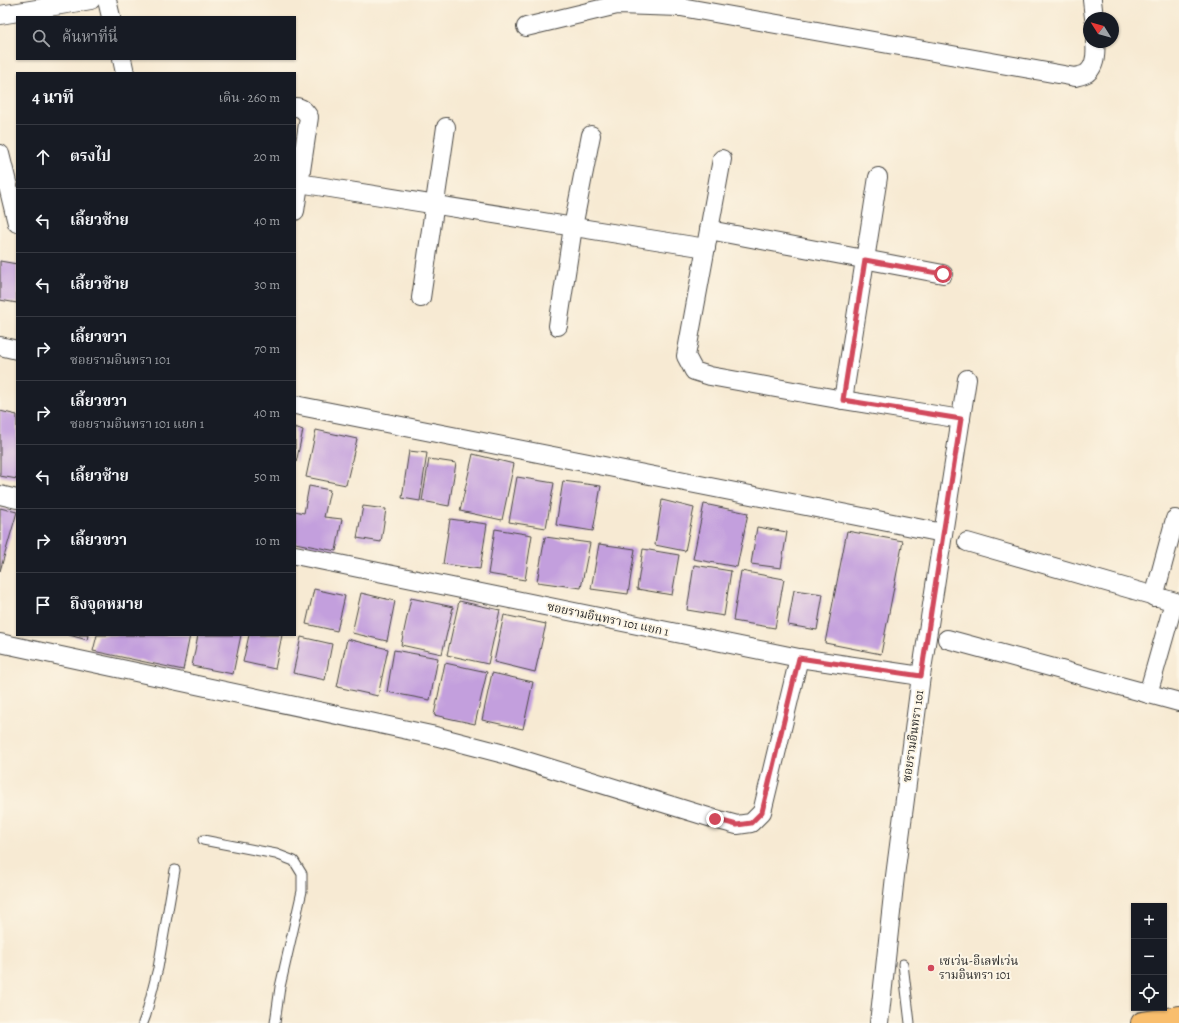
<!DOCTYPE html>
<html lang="th">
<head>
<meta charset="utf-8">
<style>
  :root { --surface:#171b24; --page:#20242c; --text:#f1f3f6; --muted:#9ea1a6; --line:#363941 }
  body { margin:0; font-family:Alegreya,"Noto Serif Thai",serif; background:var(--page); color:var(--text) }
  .controls { position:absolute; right:12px; bottom:12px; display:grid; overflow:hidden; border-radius:0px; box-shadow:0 1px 3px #0004 }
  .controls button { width:36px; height:36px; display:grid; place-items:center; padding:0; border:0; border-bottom:1px solid var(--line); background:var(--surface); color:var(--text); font:20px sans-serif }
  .compass { position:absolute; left:1083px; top:12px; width:36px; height:36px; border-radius:50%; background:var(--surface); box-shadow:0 1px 3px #0004; rotate:307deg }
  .stop { position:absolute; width:12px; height:12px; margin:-9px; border:3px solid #d1495b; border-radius:50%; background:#fff }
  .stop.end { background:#d1495b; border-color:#fff; box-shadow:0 1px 4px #0008 }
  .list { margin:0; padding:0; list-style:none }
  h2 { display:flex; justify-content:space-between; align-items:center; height:52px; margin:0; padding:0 16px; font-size:17px }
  h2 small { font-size:13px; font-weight:400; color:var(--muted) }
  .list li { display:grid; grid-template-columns:26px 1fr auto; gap:12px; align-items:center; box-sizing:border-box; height:64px; padding:0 16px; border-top:1px solid var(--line) }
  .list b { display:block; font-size:15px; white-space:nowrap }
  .list p { margin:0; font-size:13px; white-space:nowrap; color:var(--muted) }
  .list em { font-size:13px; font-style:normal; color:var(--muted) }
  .icon { flex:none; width:22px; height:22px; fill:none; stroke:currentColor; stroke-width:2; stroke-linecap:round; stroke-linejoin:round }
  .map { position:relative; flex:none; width:1179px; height:1023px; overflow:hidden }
  .search { position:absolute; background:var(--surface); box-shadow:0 1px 3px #0004; left:16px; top:16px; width:280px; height:44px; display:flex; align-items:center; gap:10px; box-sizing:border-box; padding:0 14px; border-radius:0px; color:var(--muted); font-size:15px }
  .panel { position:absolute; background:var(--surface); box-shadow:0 1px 3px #0004; left:16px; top:72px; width:280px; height:564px; border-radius:0px }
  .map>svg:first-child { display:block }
</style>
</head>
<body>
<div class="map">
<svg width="1179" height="1023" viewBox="0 0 1179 1023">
  <rect width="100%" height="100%" fill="#fcf5e5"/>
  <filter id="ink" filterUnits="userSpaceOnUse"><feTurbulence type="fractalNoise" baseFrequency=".025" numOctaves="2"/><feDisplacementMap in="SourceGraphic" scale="8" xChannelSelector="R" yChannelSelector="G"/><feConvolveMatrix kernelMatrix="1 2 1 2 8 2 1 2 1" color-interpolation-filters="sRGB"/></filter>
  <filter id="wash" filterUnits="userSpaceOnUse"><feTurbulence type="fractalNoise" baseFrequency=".012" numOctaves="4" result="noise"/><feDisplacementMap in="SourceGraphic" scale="16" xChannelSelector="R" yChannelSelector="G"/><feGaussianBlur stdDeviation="0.9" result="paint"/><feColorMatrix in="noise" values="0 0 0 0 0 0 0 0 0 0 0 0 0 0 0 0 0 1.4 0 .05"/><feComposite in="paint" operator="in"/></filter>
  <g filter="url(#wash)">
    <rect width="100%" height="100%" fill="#f7ead3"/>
    <g id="blocks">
      <g fill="#c39fdd">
        <polygon points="0,261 17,264 17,303 0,300"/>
        <polygon points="0,411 17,415 17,479 0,476"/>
        <polygon points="295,427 303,430 296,463 295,463"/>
        <polygon points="316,430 357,439 346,485 306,477"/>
        <polygon points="409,451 427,453 420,501 402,498"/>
        <polygon points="473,454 514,464 502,520 460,511"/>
        <polygon points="429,459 456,463 449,506 422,501"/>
        <polygon points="517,477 554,483 546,528 509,522"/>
        <polygon points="563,481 601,486 593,531 556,525"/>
        <polygon points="309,486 330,490 324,517 342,519 336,551 295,543 295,511 304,513"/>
        <polygon points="662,500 694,508 685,551 655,545"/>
        <polygon points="704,504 748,513 737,567 693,559"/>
        <polygon points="363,506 386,509 381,542 357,538"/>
        <polygon points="0,508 17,512 0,571"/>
        <polygon points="450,519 487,524 480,569 443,564"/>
        <polygon points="757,527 787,532 781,568 751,564"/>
        <polygon points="495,529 532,535 525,580 488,574"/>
        <polygon points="847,531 903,541 881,654 825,643"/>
        <polygon points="545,537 590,543 581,588 537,582"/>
        <polygon points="599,544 635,549 628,594 591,589"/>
        <polygon points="643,549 679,555 672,595 637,589"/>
        <polygon points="694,565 731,571 724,616 687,610"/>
        <polygon points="741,571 784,579 775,628 733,621"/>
        <polygon points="314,589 345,596 337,631 306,624"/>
        <polygon points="794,590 823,594 817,630 788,625"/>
        <polygon points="361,593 395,601 387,641 352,633"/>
        <polygon points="411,598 453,607 442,654 401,645"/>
        <polygon points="459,601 500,610 488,664 447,655"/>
        <polygon points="504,615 546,624 535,672 494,662"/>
        <polygon points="69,635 88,635 87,640"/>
        <polygon points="97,635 190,635 183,670 93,651"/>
        <polygon points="198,635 241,635 233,674 192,666"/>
        <polygon points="249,635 282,635 275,669 243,662"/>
        <polygon points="301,637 332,644 325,680 293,673"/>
        <polygon points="347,639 388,649 378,696 337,687"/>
        <polygon points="394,650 438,658 430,700 387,692"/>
        <polygon points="445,663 487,672 475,724 434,715"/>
        <polygon points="492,673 533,682 523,729 482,720"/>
      </g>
    </g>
  </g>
  <g filter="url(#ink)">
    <use href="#blocks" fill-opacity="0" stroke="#4a4844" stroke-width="1"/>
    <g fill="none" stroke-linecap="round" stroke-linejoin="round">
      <g stroke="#4a4844" stroke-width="11">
        <g id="lane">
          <polyline points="203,840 276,854 294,861 302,874 302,891 280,987 275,1023"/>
          <polyline points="903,964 910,1023"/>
          <polyline points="143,1023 146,1015 158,968 175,870"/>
        </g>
      </g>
      <g stroke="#4a4844" stroke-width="20">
        <g id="street">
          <polyline points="107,0 111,17"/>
          <polyline points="1092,0 1094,18"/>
          <polyline points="0,15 91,0"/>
          <path d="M 526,27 L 617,5 L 681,7 L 1075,77 C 1079,76 1084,75 1087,73 C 1096,66 1096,52 1095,42"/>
          <polyline points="122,59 125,73"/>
          <path d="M 295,107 C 302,107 305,111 309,117 L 295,211"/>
          <polyline points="0,154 17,223"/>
          <polyline points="722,159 686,356 694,371 710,376 843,400 961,419"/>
          <polyline points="299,183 706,248"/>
          <polyline points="709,230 943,274"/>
          <polyline points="421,298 446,127"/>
          <polyline points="558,326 573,227 591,135"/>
          <polyline points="0,346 17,350"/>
          <polyline points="843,400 878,177"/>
          <polyline points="295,405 943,533"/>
          <polyline points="0,495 17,499"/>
          <polyline points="967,542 1179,603"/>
          <polyline points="295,555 799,658 921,676"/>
          <polyline points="1154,597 1175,519"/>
          <polyline points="947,639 1179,702"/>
          <polyline points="0,643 431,735 504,754 715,819 737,825 751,823 762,812 799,658"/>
          <polyline points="1148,694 1174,602"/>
          <polyline points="879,1023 895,876 921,676 967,379"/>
        </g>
      </g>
      <g stroke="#4a4844" stroke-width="24">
        <polyline id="highway" points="1142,1023 1179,1017"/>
      </g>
      <use href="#lane" stroke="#fff" stroke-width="9"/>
      <use href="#street" stroke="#fff" stroke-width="18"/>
      <use href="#highway" stroke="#f9be6d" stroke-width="22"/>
    </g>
  </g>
  <g fill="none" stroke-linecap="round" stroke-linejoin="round" filter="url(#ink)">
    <polyline stroke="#d1495b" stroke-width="5" points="715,819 737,825 751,823 762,812 799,658 921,676 961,419 843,400 865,260 943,274"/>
  </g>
  <circle fill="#d1495b" stroke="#fcf5e5" stroke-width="1.5" cx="931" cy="968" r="4"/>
  <g text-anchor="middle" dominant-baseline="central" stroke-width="4" stroke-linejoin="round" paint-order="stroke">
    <g font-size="12" fill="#2b2b2b" stroke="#fcf5e5">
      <text transform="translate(608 619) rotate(12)">ซอยรามอินทรา 101 แยก 1</text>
      <text transform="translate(913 736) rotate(-82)">ซอยรามอินทรา 101</text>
    </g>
    <g font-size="12" fill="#2b2b2b" stroke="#fcf5e5" text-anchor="start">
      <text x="939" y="961">เซเว่น-อีเลฟเว่น<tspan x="939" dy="14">รามอินทรา 101</tspan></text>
    </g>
  </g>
</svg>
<div class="controls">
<button>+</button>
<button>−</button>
<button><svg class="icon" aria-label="locate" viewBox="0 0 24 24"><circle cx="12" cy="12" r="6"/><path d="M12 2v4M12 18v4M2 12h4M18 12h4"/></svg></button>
</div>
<svg class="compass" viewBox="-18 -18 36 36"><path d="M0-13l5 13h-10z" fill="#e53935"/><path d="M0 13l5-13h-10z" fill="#9ea1a6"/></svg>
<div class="stop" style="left:943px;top:274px"></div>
<div class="stop end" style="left:715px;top:819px"></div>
<div class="search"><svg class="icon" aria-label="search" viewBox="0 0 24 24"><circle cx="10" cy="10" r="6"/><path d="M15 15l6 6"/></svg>ค้นหาที่นี่</div>
<section class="panel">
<h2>4 นาที<small>เดิน · 260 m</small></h2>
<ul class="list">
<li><svg class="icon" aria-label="ahead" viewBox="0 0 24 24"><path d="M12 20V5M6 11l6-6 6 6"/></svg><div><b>ตรงไป</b></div><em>20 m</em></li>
<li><svg class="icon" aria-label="left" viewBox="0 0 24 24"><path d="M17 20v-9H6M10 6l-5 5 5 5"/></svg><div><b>เลี้ยวซ้าย</b></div><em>40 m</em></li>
<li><svg class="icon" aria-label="left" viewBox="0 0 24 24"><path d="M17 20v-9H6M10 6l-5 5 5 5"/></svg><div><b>เลี้ยวซ้าย</b></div><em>30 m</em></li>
<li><svg class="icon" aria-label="right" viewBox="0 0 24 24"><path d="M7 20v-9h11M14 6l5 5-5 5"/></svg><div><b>เลี้ยวขวา</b><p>ซอยรามอินทรา 101</p></div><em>70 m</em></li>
<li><svg class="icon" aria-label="right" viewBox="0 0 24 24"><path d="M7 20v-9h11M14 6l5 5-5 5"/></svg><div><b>เลี้ยวขวา</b><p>ซอยรามอินทรา 101 แยก 1</p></div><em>40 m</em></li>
<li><svg class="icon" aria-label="left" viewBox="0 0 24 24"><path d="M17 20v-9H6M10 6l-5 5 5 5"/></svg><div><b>เลี้ยวซ้าย</b></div><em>50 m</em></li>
<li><svg class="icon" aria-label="right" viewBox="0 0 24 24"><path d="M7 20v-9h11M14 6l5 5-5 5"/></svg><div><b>เลี้ยวขวา</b></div><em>10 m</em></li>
<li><svg class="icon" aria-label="arrive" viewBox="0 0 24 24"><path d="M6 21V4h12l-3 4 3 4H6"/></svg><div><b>ถึงจุดหมาย</b></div></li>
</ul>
</section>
</div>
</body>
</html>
